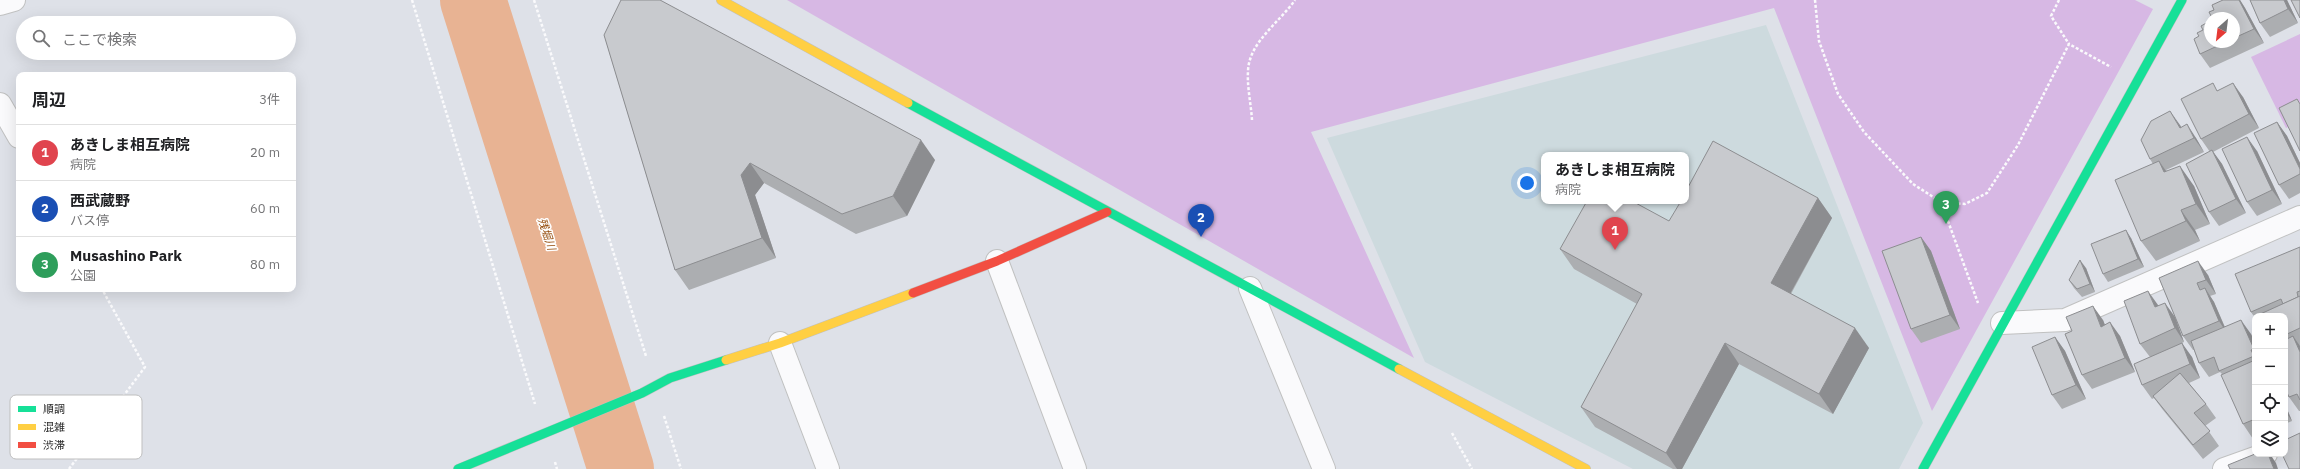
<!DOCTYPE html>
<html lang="ja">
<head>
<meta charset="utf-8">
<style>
  :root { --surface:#fff; --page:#f6f6f6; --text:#202124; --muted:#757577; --line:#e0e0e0; --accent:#db2777 }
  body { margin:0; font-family:"IBM Plex Sans","Noto Sans JP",sans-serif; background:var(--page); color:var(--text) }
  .controls { position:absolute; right:12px; bottom:12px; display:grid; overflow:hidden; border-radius:8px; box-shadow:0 4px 16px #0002 }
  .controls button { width:36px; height:36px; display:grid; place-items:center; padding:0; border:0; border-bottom:1px solid var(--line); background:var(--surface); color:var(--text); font:20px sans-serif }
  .compass { position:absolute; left:2204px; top:12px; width:36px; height:36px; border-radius:50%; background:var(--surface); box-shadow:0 4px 16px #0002; rotate:208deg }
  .you { position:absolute; left:1527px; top:183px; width:14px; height:14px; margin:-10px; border:3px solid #fff; border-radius:50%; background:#1a73e8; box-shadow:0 0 0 6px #1a73e833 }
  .badge { display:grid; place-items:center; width:26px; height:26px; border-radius:50%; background:var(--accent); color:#fff; font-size:13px; font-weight:700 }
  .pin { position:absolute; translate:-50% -33px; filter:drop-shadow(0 1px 2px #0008) }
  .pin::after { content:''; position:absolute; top:21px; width:14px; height:12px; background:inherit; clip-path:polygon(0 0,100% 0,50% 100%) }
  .popup { position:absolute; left:1541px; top:152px; width:148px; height:52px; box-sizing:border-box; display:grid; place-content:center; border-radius:8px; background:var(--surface); filter:drop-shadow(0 1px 3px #0005); font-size:13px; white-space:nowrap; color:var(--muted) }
  .popup b { font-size:15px; color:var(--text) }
  .popup::after { content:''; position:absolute; left:50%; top:100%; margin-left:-8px; border:8px solid transparent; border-top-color:var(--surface) }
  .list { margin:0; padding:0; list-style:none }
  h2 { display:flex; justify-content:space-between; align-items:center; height:52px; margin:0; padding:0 16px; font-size:17px }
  h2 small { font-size:13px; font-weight:400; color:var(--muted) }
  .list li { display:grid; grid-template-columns:26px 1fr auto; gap:12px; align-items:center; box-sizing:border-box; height:56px; padding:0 16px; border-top:1px solid var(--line) }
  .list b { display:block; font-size:15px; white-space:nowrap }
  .list p { margin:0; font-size:13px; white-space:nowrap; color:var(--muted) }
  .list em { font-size:13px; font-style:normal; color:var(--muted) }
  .icon { flex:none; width:22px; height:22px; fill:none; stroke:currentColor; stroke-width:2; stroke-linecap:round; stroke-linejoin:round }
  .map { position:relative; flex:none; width:2300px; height:469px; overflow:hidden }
  .search { position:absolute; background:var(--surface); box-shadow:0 4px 16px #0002; left:16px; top:16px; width:280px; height:44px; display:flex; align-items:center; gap:10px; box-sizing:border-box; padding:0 14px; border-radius:22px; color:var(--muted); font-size:15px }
  .panel { position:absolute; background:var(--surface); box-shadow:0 4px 16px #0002; left:16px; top:72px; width:280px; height:220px; border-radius:8px }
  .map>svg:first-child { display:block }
</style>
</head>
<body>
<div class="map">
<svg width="2300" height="469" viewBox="0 0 2300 469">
  <rect width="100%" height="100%" fill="#dee1e8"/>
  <path fill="#cddade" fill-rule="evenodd" d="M 1766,25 L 1923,423 L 1899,469 L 1633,469 L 1425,362 L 1327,138 ZM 1544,155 L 1686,155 L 1686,201 L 1544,201 Z"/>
  <g fill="#d7b8e4">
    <polygon points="787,0 2135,0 2153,9 1932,411 1774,8 1311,132 1414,358"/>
    <polygon points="2300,34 2300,122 2286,128 2251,57"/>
  </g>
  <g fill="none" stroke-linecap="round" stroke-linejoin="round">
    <polyline stroke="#e8b393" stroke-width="66" points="473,0 621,469"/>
    <g stroke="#c0c1c1" stroke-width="24">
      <g id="street">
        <polyline points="0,4 14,0"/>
        <polyline points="0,104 19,137"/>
        <polyline points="997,261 1075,469"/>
        <polyline points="1250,288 1324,469"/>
        <polyline points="2002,323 2065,320 2300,217"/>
        <polyline points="780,343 828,469"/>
        <polyline points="2224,469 2266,454"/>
      </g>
    </g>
    <g stroke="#c0c1c1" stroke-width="10">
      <g id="fast">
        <polyline points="908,103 1399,369"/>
        <polyline points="458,469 642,393 670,378 726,360"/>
        <polyline points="1923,469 2182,0"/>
      </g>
    </g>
    <g stroke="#c0c1c1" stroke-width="10">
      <g id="slow">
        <polyline points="721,0 908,103"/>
        <polyline points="726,360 780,343 913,293"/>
        <polyline points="1399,369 1586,469"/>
      </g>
    </g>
    <g stroke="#c0c1c1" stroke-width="10">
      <polyline id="jam" points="913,293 997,261 1107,212"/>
    </g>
    <g stroke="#fafafc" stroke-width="2.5" stroke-dasharray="3 2" stroke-linecap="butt">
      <polyline points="412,0 535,404"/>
      <polyline points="534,0 646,356"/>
      <polyline points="1815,0 1819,41 1838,94 1864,132 1913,184 1941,202 1965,204 1987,193 2018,145 2069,44 2111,67"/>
      <polyline points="2059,0 2051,16 2069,44"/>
      <path d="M 1252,120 C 1251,104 1247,87 1248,71 C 1249,42 1280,22 1295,0"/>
      <polyline points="1941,202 1978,303"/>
      <polyline points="664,416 681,469"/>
      <polyline points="1452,433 1472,469"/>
      <polyline points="555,462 557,469"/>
      <polyline points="69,469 145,367 102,289"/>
    </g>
    <use href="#street" stroke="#fafafc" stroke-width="22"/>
    <use href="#fast" stroke="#16e098" stroke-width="9"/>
    <use href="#slow" stroke="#ffcf43" stroke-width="9"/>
    <use href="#jam" stroke="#f24e42" stroke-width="9"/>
  </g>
  <g fill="#acaeb1">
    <polygon points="2223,0 2240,0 2245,8 2264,43 2210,68 2200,54 2199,36 2210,42 2234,42 2234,18 2214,10"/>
    <polygon points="2250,0 2287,0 2298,23 2270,37 2260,23"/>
    <polygon points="604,35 935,160 907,216 856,234 764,183 755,195 776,258 689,290 675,270"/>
    <polygon points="2218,90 2243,97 2259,128 2213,152 2222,164 2246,213 2219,226 2209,212 2210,152 2201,139"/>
    <polygon points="2277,122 2287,136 2300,163 2300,193 2289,199 2279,185"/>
    <polygon points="2180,125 2181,127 2196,138 2204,152 2166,170 2167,171 2194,186 2210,224 2195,230 2200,241 2156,261 2141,241 2153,164 2150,159"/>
    <polygon points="2257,151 2282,204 2257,216 2247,202"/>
    <polygon points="1818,198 1832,218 1791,294 1869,348 1833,414 1739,364 1682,469 1673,469 1595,427 1581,407 1637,304 1574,269 1560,249 1669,221"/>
    <polygon points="1921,237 1931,251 1960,329 1921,343 1911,329"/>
    <polygon points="2131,238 2144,267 2108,282 2103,274"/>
    <polygon points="2300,247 2300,411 2299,411 2289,397 2285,388 2285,316 2255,316 2255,318 2251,312"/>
    <polygon points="2086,268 2095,292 2082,297 2074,288 2069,280"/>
    <polygon points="2208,275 2216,294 2210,296 2214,302 2225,327 2251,334 2255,343 2255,438 2253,439 2243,424 2222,374 2220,372 2209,377 2199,363 2194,350 2193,350 2183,336 2159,278"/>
    <polygon points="2158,306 2175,317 2184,342 2174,347 2192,357 2200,378 2189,383 2206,404 2216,418 2205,426 2219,446 2203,459 2163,410 2154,398 2152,399 2142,385 2150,357 2140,344"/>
    <polygon points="2103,320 2105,325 2120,336 2135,372 2092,389 2082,375"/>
    <polygon points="2055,337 2065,351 2086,399 2062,409 2052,395"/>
    <polygon points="2285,404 2292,421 2285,424"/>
  </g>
  <g fill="#8c8d90">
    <polygon points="2239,0 2240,0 2245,8 2264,43 2254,29"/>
    <polygon points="2284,0 2287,0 2298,23 2288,9"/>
    <polygon points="2233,83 2243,97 2259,128 2249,114"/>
    <polygon points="2170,111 2180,125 2189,142 2180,128"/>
    <polygon points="2277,122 2287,136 2300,163 2300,169"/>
    <polygon points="2187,124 2196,138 2204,152 2194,138"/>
    <polygon points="2247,137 2257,151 2282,204 2272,190"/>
    <polygon points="921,140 935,160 907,216 893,196"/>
    <polygon points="2212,150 2222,164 2246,213 2236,199"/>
    <polygon points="2159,161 2173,181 2164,172"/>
    <polygon points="750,163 764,183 755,195 776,258 762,238 741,175"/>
    <polygon points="2180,166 2194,186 2210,224 2196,204"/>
    <polygon points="1818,198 1832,218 1785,303 1771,283"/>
    <polygon points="2181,210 2195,230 2200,241 2186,221"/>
    <polygon points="2126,230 2131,238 2144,267 2138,259"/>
    <polygon points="1921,237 1931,251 1960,329 1950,315"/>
    <polygon points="2080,260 2086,268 2095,292 2090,284"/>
    <polygon points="2198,261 2208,275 2216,294 2206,280"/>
    <polygon points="2205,288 2214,302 2228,335 2219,321"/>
    <polygon points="2148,291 2158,305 2165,321 2155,307"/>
    <polygon points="2165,303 2175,317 2184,342 2175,328"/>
    <polygon points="2093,306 2103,320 2111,341 2101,327"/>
    <polygon points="2241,320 2251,334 2255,343 2255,351"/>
    <polygon points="2110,322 2120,336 2135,372 2125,358"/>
    <polygon points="1855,328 1869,348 1833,414 1819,394"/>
    <polygon points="2293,336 2300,346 2300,352"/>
    <polygon points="2055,337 2065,351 2086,399 2076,385"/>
    <polygon points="1725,343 1739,364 1682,469 1677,469 1666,453"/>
    <polygon points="2182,343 2192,357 2200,378 2190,364"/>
    <polygon points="2285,404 2292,421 2285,411"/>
    <polygon points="2268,454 2270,454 2276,463 2278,469 2274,469"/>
  </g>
  <g fill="#c8cace" stroke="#8c8d90">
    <polygon points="621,0 660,0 921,140 893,196 842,214 750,163 741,175 762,238 675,270 604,35"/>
    <polygon points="2223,0 2239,0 2254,29 2234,38 2234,18 2212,18 2209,12 2214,10 2212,5"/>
    <polygon points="2250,0 2284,0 2288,9 2260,23"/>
    <polygon points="2291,0 2300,0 2300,18"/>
    <polygon points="2210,21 2210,42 2226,42 2200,54 2194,39 2199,36 2197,33 2203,30 2201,26"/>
    <polygon points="2213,83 2217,91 2233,83 2249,114 2201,139 2181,99"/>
    <polygon points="2297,99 2300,104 2300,151 2279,108"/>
    <polygon points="2170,111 2180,128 2187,124 2194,138 2150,159 2141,140 2151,121"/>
    <polygon points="2277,122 2300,169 2300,174 2279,185 2254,133"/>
    <polygon points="2247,137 2272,190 2247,202 2222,149"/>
    <polygon points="1713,141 1818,198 1771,283 1855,328 1819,394 1725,343 1666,453 1581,407 1642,294 1560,249 1587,201 1632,201 1669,221 1681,201 1686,201 1686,191"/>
    <polygon points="2212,150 2236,199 2209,212 2186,164"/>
    <polygon points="2159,161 2164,172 2180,166 2196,204 2181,210 2186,221 2141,241 2115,180"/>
    <polygon points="2126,230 2138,259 2103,274 2091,244"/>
    <polygon points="1921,237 1950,315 1911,329 1882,251"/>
    <polygon points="2300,247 2300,291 2297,292 2298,297 2283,304 2281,299 2251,312 2235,274"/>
    <polygon points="2080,260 2090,284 2077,289 2069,280"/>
    <polygon points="2198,261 2206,280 2197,283 2200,290 2205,288 2219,321 2183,336 2159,278"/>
    <polygon points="2148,291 2155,307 2165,303 2175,328 2140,344 2124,301"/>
    <polygon points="2300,296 2300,328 2285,335 2285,316 2256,316"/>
    <polygon points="2093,306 2101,327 2110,322 2125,358 2082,375 2065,334 2072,331 2066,317"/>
    <polygon points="2241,320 2254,349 2251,350 2254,356 2219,371 2214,357 2199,363 2191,341"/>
    <polygon points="2293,336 2300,352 2300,400 2297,394 2289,397 2285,388 2285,340"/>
    <polygon points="2055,337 2076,385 2052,395 2032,347"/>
    <polygon points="2182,343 2190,364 2142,385 2134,364"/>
    <polygon points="2255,360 2255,419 2243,424 2221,375"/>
    <polygon points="2180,373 2206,404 2194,413 2210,431 2193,445 2153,396"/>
    <polygon points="2300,433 2300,469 2289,469 2282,454 2285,454 2285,440"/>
    <polygon points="2255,454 2268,454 2274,469 2230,469 2228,465"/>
  </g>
  <g text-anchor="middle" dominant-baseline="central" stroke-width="3" stroke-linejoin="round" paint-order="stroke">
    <g font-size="11" font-style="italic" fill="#964e0f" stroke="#fff">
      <text transform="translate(547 234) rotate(72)">残堀川</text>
    </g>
  </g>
  <rect x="10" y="395" width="132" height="64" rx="6" fill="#fff" stroke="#bfbfbf" stroke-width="1"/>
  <rect x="18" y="406" width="18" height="6" fill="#16e098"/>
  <rect x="18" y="424" width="18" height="6" fill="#ffcf43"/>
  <rect x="18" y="442" width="18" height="6" fill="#f24e42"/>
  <g font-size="11" fill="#292929">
    <text x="43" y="413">順調</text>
    <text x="43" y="431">混雑</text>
    <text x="43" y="449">渋滞</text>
  </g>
</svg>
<div class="controls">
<button>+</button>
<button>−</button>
<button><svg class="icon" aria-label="locate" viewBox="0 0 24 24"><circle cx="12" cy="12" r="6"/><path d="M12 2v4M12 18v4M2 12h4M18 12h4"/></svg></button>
<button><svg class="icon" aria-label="layers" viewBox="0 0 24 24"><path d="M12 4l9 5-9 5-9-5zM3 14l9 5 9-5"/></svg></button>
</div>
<svg class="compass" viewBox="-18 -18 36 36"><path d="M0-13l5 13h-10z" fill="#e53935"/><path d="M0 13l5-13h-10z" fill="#757577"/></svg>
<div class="you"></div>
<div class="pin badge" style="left:1615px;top:250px;background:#e0444e">1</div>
<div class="popup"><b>あきしま相互病院</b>病院</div>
<div class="pin badge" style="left:1201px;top:237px;background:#1a4fb4">2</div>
<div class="pin badge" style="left:1946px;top:224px;background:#2e9e5b">3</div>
<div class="search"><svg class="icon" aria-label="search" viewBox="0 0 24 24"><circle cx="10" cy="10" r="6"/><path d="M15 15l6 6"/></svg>ここで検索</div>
<section class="panel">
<h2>周辺<small>3件</small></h2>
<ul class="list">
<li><span class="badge" style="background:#e0444e">1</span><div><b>あきしま相互病院</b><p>病院</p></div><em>20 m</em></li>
<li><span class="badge" style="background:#1a4fb4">2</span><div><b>西武蔵野</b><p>バス停</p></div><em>60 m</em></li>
<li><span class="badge" style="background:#2e9e5b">3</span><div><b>Musashino Park</b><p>公園</p></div><em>80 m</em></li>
</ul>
</section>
</div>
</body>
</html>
